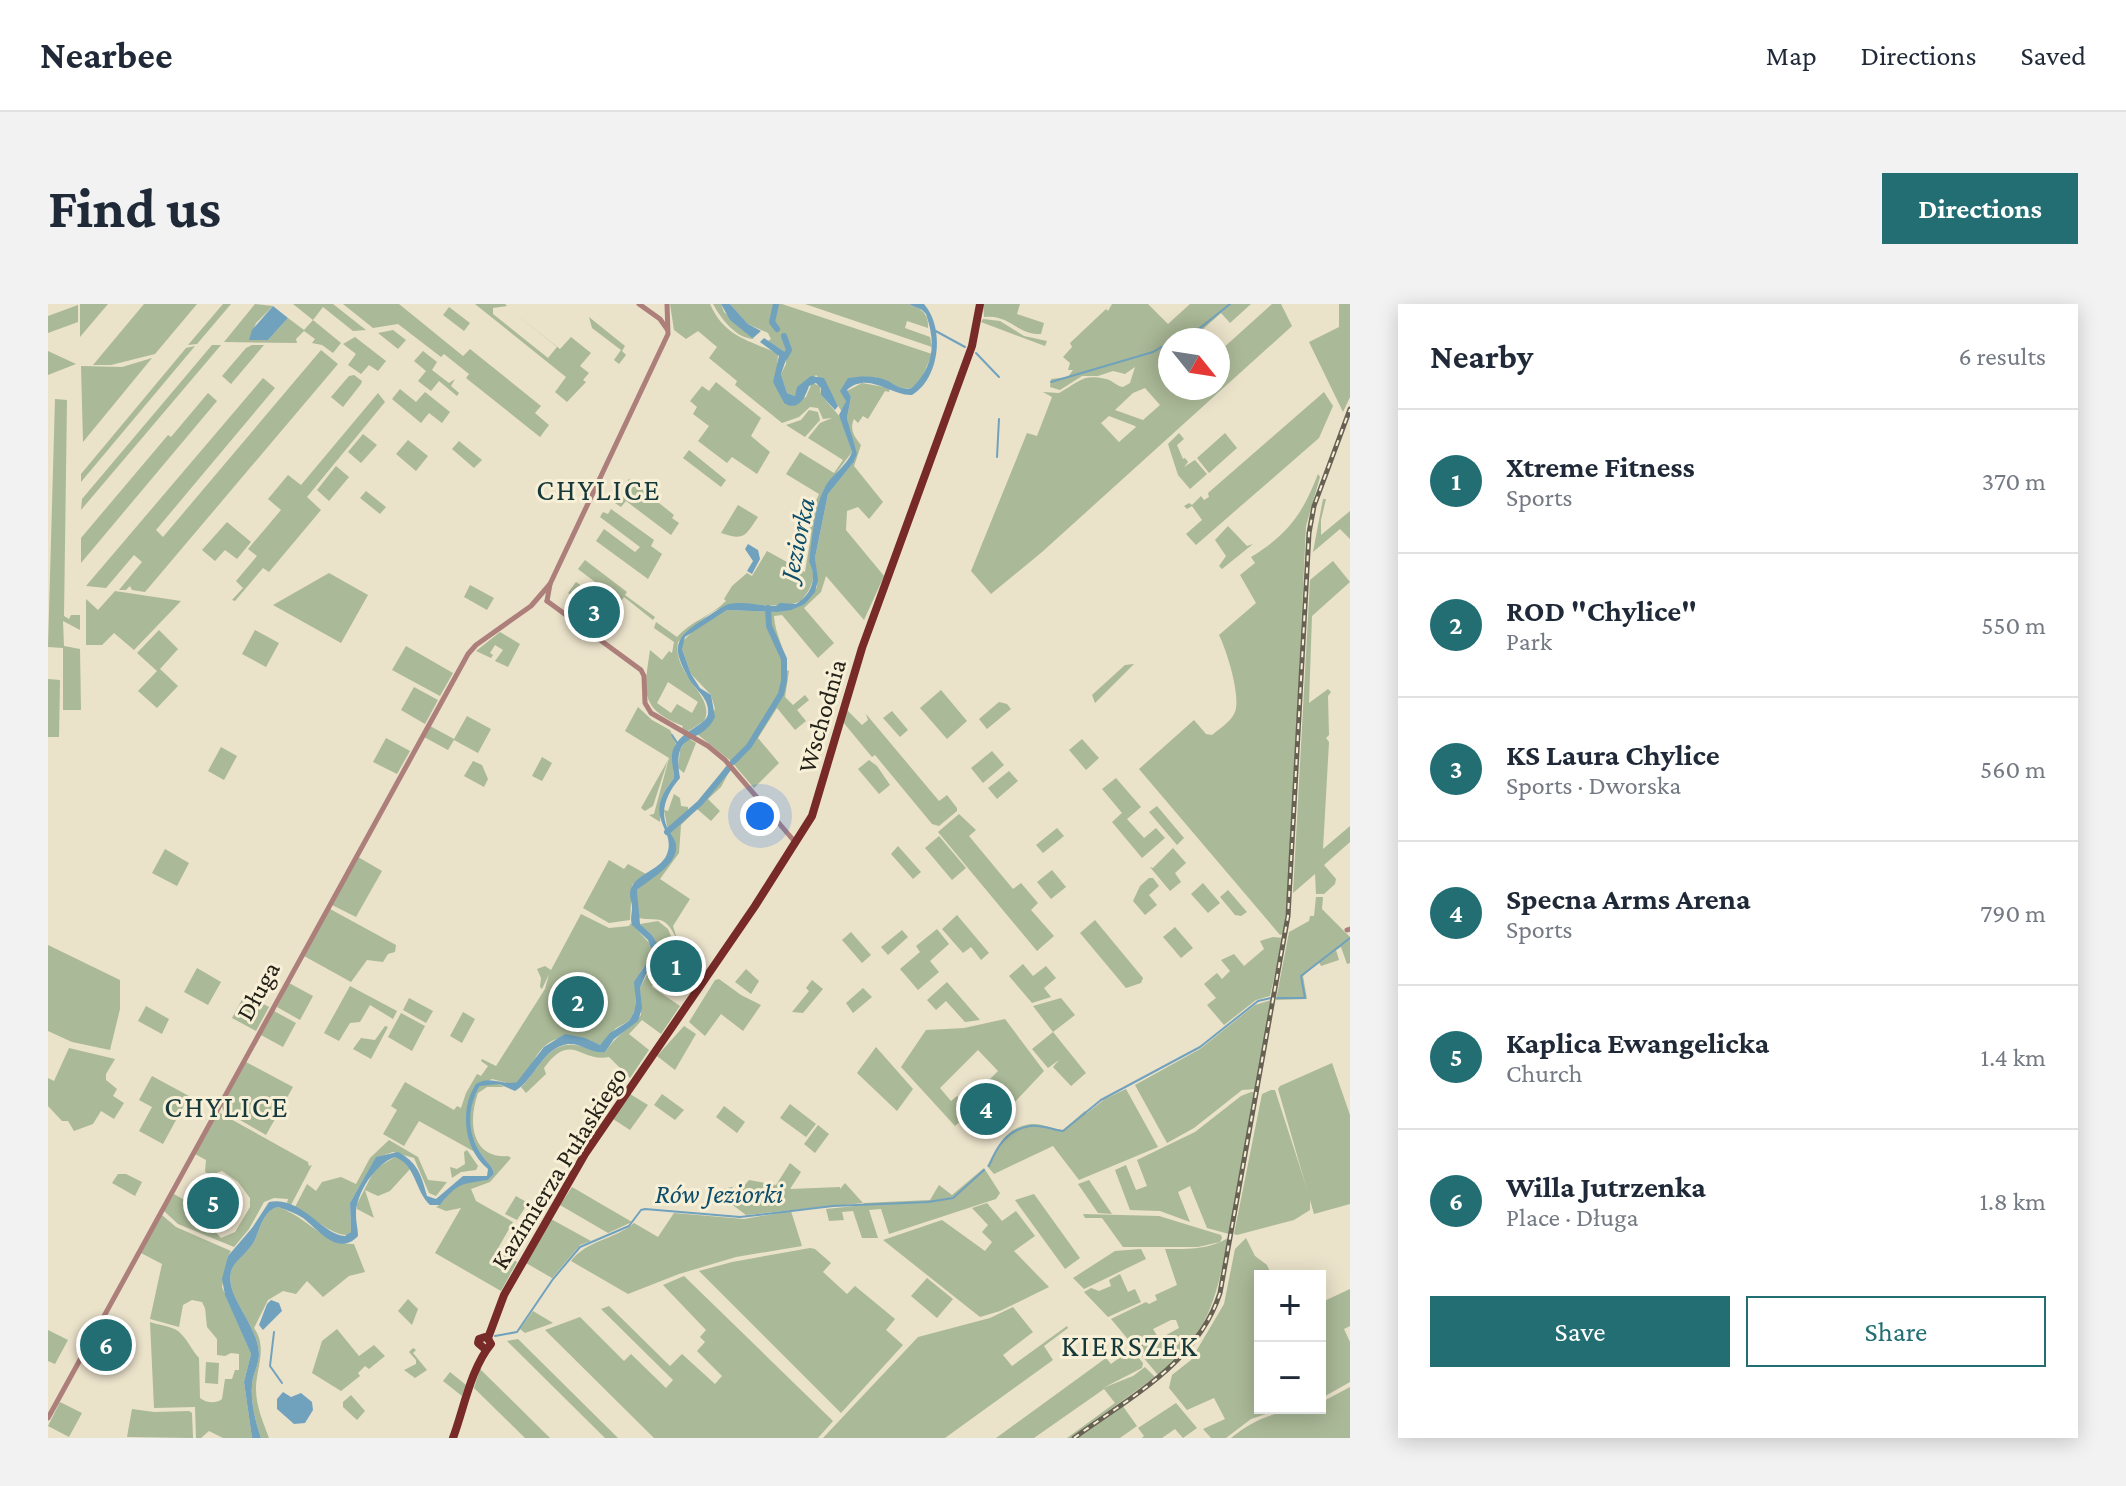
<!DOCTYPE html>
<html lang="en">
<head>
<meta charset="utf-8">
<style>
  :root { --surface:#fff; --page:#f2f2f3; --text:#1f2937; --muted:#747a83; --line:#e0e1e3; --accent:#226e72 }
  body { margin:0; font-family:"Crimson Pro",serif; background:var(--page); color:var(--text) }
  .controls { position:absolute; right:24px; bottom:24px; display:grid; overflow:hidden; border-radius:0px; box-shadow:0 4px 20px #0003 }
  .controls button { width:72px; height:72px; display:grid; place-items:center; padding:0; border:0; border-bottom:2px solid var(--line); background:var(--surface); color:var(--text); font:40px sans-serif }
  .compass { position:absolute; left:1110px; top:24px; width:72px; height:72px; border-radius:50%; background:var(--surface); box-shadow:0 4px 20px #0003; rotate:120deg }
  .you { position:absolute; left:712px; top:512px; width:28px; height:28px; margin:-20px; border:6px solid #fff; border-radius:50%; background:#1a73e8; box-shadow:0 0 0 12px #1a73e833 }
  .badge { display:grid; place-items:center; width:52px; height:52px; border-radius:50%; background:var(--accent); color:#fff; font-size:26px; font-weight:700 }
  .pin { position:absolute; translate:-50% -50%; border:4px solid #fff; box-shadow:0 2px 8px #0006 }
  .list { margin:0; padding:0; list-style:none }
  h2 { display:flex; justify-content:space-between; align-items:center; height:104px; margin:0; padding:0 32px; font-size:34px }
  h2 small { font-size:26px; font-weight:400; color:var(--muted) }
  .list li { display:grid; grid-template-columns:52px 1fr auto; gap:24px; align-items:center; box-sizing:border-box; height:144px; padding:0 32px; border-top:2px solid var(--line) }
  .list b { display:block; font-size:30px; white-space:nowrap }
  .list p { margin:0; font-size:26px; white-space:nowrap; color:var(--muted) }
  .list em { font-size:26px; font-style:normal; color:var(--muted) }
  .actions { display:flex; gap:16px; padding:24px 32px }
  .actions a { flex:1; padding:18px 0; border:2px solid var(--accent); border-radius:0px; text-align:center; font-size:28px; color:var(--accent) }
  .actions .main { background:var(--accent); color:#fff }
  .map { position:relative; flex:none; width:1302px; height:1134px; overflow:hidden; border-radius:0px }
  header { display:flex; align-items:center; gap:48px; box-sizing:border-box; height:112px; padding:0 40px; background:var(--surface); border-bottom:2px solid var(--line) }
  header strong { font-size:38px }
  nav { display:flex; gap:44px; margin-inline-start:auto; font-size:28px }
  .intro { display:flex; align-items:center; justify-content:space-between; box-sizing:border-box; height:192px; padding:0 48px }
  h1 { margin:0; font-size:56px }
  .button { padding:20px 36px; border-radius:0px; background:var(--accent); color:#fff; font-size:28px; font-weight:700 }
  main { display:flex; gap:48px; padding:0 48px }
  aside { flex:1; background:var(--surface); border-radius:0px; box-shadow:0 4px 20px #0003 }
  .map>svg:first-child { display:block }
</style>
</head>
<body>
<header>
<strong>Nearbee</strong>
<nav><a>Map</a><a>Directions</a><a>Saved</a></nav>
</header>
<div class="intro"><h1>Find us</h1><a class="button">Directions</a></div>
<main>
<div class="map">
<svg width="1302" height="1134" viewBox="0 0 1302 1134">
  <rect width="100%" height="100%" fill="#ebe2ca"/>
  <g fill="#aab997" fill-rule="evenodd">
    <polygon points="32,0 60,0 32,33"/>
    <polygon points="96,0 149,0 107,50 63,61 45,61"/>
    <polygon points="175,0 183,0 149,40 140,41"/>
    <polygon points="207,0 225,2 208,19 202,35 220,36 240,14 256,26 265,16 245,0 285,0 318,26 305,27 275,3 265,16 293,39 285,49 274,41 264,39 267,35 256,27 248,35 249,39 176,38"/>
    <polygon points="295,0 351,0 415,52 422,45 493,102 487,109 501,121 492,133 418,74 421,70 396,50 393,53 350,20 325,24"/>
    <polygon points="427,0 457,0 459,2 445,4 445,10 500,54 509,43 464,7 512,45 523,33 543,49 532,62 541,69 535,76 538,78 519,98 507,88 518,73"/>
    <path d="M 622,0 L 662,0 C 677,34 702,36 730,50 L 728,80 L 736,99 L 758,93 L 764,79 L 772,82 L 773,91 L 793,114 L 804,148 L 776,185 L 761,258 C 770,272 763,285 753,297 C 732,307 705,297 682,301 C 663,304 644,325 630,338 C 624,372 669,392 656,417 L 639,428 L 634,424 L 635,422 C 591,405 596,388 602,346 L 614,356 L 621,347 L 624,349 L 626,338 L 606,324 L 608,318 L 629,333 C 643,317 663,312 678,297 L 676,295 L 684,282 L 699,269 L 704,272 L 719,247 L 757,268 L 763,231 L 760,229 L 769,200 L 767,199 L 771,190 L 738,170 L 752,148 L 786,169 L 795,156 L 760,134 L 772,119 L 784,114 L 775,115 L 770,104 L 762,103 L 751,113 L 734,119 L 687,81 L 689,77 L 661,54 L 669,43 L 650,27 L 638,35 L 626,26 ZM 620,378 L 650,398 L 644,409 L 629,400 L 623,409 L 609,399 Z"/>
    <path d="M 665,0 L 673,0 L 676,8 L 706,35 C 689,35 673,15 665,0 Z"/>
    <path d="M 682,0 L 734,0 L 884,50 L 875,71 L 865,84 L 853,84 L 827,73 L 800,74 L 798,97 L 794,108 C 785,94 780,81 768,71 L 747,92 L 739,89 L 733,70 L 738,60 L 737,48 L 720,37 L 723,35 L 720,29 L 700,20 Z"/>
    <path d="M 757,0 L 861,0 C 873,5 881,9 880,24 L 859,17 L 857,24 L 882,33 L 884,43 Z"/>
    <path d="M 935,0 L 972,0 L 969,10 L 996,19 L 993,30 C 969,31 962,10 936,13 Z"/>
    <path d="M 1064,0 L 1100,0 L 1120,20 L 1142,0 L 1203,0 L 1182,19 L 1173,9 L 1154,26 L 1163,36 L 1122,36 L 1122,84 L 1170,84 L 1170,44 L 1173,46 L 1224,0 L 1233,0 L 1244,22 L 994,248 L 943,290 L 923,267 L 979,129 L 989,132 L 1004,93 L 995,88 L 1011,89 C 1030,79 1034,69 1058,75 C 1064,76 1068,82 1075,83 L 1082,79 L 1087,63 L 1077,70 L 1065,67 L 1050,72 L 1034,72 L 1012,86 L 1002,83 L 1003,75 L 1020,73 L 1025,66 L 1020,66 L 1022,59 L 1015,53 L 1024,43 L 1022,39 L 1058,5 L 1060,7 ZM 1097,84 L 1112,101 L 1095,116 L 1067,106 L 1085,89 ZM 1061,112 L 1087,122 L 1088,123 L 1071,138 L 1053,119 Z"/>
    <polygon points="1291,0 1302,0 1302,93 1295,108 1261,38 1291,23"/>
    <polygon points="30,1 30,18 0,29 0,12"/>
    <polygon points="401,3 422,19 416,27 395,11"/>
    <polygon points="541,13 577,42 574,47 578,51 571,60 566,56 573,46 544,24"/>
    <polygon points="935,15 952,17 976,32 999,37 997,42 933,18"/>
    <polygon points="345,26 358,36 350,45 330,29"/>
    <polygon points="307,33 338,57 330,67 321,61 313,70 300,61 308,50 295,40"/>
    <polygon points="164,41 173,41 33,206 34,195"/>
    <polygon points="204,41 216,41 183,80 174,72 198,44"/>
    <polygon points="147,42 33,178 33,170 138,44"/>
    <polygon points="273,46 290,60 97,288 84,286 82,282 78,286 71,286 94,258 86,251 58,284 38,282 215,74 227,84 108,226 115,233"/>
    <polygon points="0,47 28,60 0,71"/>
    <polygon points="375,47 389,58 384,66 401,79 407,75 403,82 411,89 409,92 391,77 383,87 370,77 378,67 366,57"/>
    <polygon points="104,54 35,138 33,62 74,63"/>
    <polygon points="306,71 314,77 313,80 295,103 283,93 301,72"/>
    <polygon points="668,78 713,114 703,132 722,148 709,170 684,153 679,159 650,137 661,122 645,110 649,103 642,97 654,82 661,87"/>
    <path d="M 814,79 L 842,84 L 841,88 L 837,87 L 820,115 L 815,112 L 810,119 L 806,115 C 801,126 807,133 813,141 L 806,162 L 835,198 L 821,215 L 810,203 L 799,207 L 798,226 L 836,272 L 816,316 L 778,272 L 773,288 L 756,304 L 786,339 L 770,354 L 734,311 L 726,312 C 727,332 739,347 738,366 L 741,367 L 737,393 L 745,401 L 757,391 L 761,396 L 749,406 L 758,417 L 747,426 L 729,404 L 710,434 L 731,459 L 706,484 L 683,457 L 649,430 L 659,423 L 667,405 L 663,391 L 643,370 L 634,345 L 634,338 L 645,327 L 679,306 L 729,308 L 757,300 L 769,283 L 767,254 L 780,190 L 805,159 L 804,133 L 799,114 L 803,93 L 799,87 Z"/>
    <polygon points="352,85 368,98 377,88 402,108 394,119 381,109 373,119 344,95"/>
    <polygon points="1276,88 1285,102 1271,134 1148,241 1138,230 1154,216 1144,202 1139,205 1136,202 1141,199 1144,201 1153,192 1156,196 1161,193 1160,189"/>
    <polygon points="160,89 169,97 33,259 33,234 120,131 123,133"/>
    <polygon points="330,89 337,98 259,193 273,206 221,268 215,264 187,297 184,296 195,284 188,277 209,252 200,245 233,206 220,195 240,171 253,181"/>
    <polygon points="7,95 19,96 16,312 21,315 23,311 32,311 32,326 15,317 16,342 32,345 33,406 15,406 15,344 0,343"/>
    <polygon points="761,106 770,108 772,116 757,133 738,121 753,116"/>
    <polygon points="1131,129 1136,135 1129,141 1135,155 1137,154 1140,158 1136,163 1147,156 1159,170 1142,185 1130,171 1120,140"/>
    <polygon points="1177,129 1189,144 1161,169 1149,154"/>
    <polygon points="315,130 329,141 313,159 300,148"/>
    <polygon points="360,136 380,152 368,167 348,150"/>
    <polygon points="411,137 434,156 426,164 404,145"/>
    <polygon points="641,146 678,176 673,183 635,154"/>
    <polygon points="288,162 301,173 281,197 269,186"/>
    <path d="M 1270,170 L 1272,173 L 1258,222 L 1242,560 L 1236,630 L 1232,631 L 1091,465 L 1146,416 L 1158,430 L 1164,431 C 1171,425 1183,418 1187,408 C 1193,392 1179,347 1171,331 L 1208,299 L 1192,271 L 1207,259 L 1203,253 C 1240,230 1254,211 1270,170 Z"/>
    <polygon points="581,175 626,211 624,214 631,219 623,231 578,197 573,203 567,199 570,192 575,194 581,183 577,180"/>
    <polygon points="318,187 338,203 332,210 312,194"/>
    <polygon points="1275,195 1278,195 1273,216 1273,231 1302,207 1302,235 1292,225 1265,248"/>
    <path d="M 690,201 L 710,213 C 697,232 697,237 673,229 Z"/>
    <polygon points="563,205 606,236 603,242 614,250 600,275 548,237 556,225 587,248 592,243 552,213 555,208 560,210"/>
    <polygon points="179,218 203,238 189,255 177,246 167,257 154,246"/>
    <polygon points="1180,222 1199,242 1205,240 1174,265 1171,262 1178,252 1167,236"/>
    <polygon points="537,256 579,288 577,291 607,313 605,316 576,293 567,306 574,311 557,334 517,305 525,293 520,289 528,278 541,287 547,278 530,265"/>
    <polygon points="1285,257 1302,278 1264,312 1261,399 1280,385 1283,388 1280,392 1281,431 1278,434 1281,438 1275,545 1302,522 1302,538 1276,561 1288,575 1287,580 1276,590 1268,590 1267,570 1245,589 1262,276"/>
    <polygon points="281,269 320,291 293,339 225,301"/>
    <polygon points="422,281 446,294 439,306 416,293"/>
    <polygon points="67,287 133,297 86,346 66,329 54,341 38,341 38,295 50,306"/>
    <polygon points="111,326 130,345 112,365 130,382 109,404 90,387 109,367 89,349"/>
    <polygon points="207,326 231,339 218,363 194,350"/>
    <polygon points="452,328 472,340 460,363 447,357 455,346 447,341 442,349 445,351 443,354 428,347"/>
    <polygon points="358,342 405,369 392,392 344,366"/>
    <polygon points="1086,360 1047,399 1044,391 1077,361"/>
    <polygon points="0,375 12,376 11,433 0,433"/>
    <polygon points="366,383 390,396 377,420 353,406"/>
    <polygon points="893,386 919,417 899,435 872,404"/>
    <polygon points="951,398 959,400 963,405 939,425 931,415"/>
    <path d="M 590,403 L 604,416 L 622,426 L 628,439 L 624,451 L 626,474 C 613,489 613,499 612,518 L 601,511 L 606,510 L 621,454 L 577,427 Z"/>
    <polygon points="799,406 814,421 820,416 818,410 891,497 899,491 909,504 909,507 891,522 884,520 827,451 824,453 795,418"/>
    <polygon points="844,407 860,426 852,433 835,414"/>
    <polygon points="419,412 443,425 430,449 406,436 400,446 376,433 382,422 406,435"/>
    <polygon points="338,434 362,447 349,470 325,458"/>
    <polygon points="640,434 648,439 636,469 630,464 632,446"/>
    <polygon points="1034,435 1051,454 1038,466 1021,446"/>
    <polygon points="173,443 189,452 176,476 160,467"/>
    <polygon points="944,447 956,461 935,479 923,464"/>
    <polygon points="494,453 504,459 494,477 484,472"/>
    <polygon points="620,456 605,502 597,507 593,504"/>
    <polygon points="821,456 829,462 842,481 831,490 810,465"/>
    <polygon points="425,457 434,461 440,475 436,483 416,472"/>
    <path d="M 678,462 L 682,466 L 673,483 L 660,495 L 672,507 L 663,517 L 649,505 L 633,521 L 631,549 L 612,575 L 642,595 L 625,622 L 629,635 C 615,609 613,618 590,614 L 589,586 L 625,554 L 616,506 L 620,507 L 626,490 L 632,494 L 633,502 L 640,503 L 640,508 L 663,484 Z"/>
    <polygon points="961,467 970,477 949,495 940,484"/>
    <polygon points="1068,474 1093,503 1079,515 1096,534 1108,524 1117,534 1094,554 1064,518 1074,509 1054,485"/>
    <polygon points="1109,502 1136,534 1129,541 1101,508"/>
    <polygon points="911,510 928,526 921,532 965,585 973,579 990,599 983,606 1006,632 989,647 890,528"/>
    <polygon points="1009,524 1016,532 995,549 988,541"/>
    <polygon points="891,532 918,564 904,576 877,544"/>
    <polygon points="850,542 873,568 865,575 843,550"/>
    <polygon points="1125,544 1138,559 1127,569 1133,578 1122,587 1102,563 1105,564"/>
    <polygon points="117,545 141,559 129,582 104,569"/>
    <polygon points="310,553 334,567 308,613 284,601"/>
    <polygon points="561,556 576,565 580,560 598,570 584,581 582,616 561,619 535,604"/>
    <polygon points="1004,566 1018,583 1003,595 989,578"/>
    <polygon points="1101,574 1105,574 1111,582 1101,591 1109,601 1097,611 1085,597 1092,582"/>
    <polygon points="1155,579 1172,599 1160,609 1143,590"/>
    <polygon points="1180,586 1199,608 1193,612 1187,611 1172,593"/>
    <polygon points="1268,593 1275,593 1274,605 1302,633 1302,659 1299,660 1293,643 1288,646 1291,656 1273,662 1271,658 1255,672 1259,695 1228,696 1241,628 1261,617 1262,612 1266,612"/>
    <polygon points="282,605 348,641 347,648 340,650 335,658 319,656 303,678 256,652"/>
    <path d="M 533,610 L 561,624 L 581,622 L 583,619 L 604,642 C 606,656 595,660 591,671 C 586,684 588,691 588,704 L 581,717 L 568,724 L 552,741 C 528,733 506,726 489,751 C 483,761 478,770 470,778 L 463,780 L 444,775 L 426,783 C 416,806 417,826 427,848 L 371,817 L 356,842 L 335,830 L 349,806 L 343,802 L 357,778 L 406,806 L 409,802 L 413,804 L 418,789 L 429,770 L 433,772 L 440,762 L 433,757 L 434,755 L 448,762 L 497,685 L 501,670 L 494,685 L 492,683 L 493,674 L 489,665 L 497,662 L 503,666 Z"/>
    <polygon points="909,611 941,649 933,656 923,643 915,649 894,625"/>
    <polygon points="1047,616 1095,674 1093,679 1078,684 1032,629"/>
    <path d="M 610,617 L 620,625 L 626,639 L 621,639 L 606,671 L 604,683 L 632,702 L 613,730 L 594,716 L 581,730 L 601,746 L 582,774 L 561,753 C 533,759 523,726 496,764 L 498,770 L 478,789 L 473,783 C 490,768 499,738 526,741 C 538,742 545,749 557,748 C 567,733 581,724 593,711 L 592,684 L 612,646 L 604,631 L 592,620 Z"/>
    <polygon points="1127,623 1145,644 1133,654 1115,633"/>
    <polygon points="889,625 901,640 882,657 891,668 870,686 852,665 872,648 868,642"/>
    <polygon points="854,626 860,633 840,651 833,643"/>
    <polygon points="803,628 823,651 814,659 794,636"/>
    <polygon points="1225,633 1235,634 1222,692 1208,696 1176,721 1159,701 1168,694 1156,680 1169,669 1174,675 1182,667 1173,656 1186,650 1196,662 1216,645 1212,637"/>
    <polygon points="0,641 72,676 72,705 62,746 24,738 0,727"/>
    <polygon points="975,660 985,672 998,662 1008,674 996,684 1003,693 984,699 961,672"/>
    <polygon points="149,664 173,678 160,701 136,688"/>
    <polygon points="698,665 711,677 703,690 687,678"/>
    <polygon points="671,675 693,691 713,701 695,727 673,710 657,732 641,718 667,676"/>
    <polygon points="764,676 775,685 755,709 744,708 761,687 758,684"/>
    <polygon points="899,678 932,716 917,718 898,697 888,706 879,696"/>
    <polygon points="241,679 265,692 252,716 229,703"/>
    <polygon points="302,682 349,707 345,715 322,701 312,718 302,719 291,737 276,729"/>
    <polygon points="815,684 824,693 805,709 798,699"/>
    <polygon points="197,690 221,703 208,727 184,714"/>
    <polygon points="361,694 385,707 378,719 355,706"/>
    <polygon points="1013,694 1027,711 1005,728 1038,769 1023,782 1005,763 1011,756 1000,764 984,745 1005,728 985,702"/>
    <polygon points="1223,696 1207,785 1194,786 1146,824 1119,839 1087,781 1152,745 1207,701"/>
    <polygon points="98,702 121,715 114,730 90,717"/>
    <polygon points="226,707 248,719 235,743 213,731"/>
    <polygon points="415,708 427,715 414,739 402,732"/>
    <polygon points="353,709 377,722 364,747 340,733"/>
    <polygon points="957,715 996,767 964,801 940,777 950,767 930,746 892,784 903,797 909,792 923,808 907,822 853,763 878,726 916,724"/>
    <polygon points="337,722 340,723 323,755 305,745 313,734 327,736"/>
    <polygon points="636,722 648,730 627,766 609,752"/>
    <polygon points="828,743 865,785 849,807 809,769"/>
    <polygon points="21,744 67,755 58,770 58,776 69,785 65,792 76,799 66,815 53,807 45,820 26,827 20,817 14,817 0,802 0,774 6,777"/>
    <polygon points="198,758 245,783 218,831 175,806 174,802"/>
    <polygon points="1284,759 1302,811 1302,900 1266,910 1230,785 1232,782"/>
    <polygon points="104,772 141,792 115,840 91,827 104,803 91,796"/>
    <path d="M 438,780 L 451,780 L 456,783 L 439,783 L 430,789 C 419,820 425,855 460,852 L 463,854 L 442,878 L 423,885 L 428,897 L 465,918 L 449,946 L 469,958 L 453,987 L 387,949 L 413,904 L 398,907 L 388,903 C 396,899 397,894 402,888 C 412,876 426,878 440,876 L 446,870 C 444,861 441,861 436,854 C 419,833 417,804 432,782 Z"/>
    <path d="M 1078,785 L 1110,843 L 1031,876 L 1005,842 L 946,870 L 939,862 C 950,843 957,823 983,820 C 993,819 1005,825 1015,826 L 1037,807 L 1039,809 L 1057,795 Z"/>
    <polygon points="1223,786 1227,786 1262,894 1262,906 1246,916 1189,931 1186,930 1214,790"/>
    <polygon points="1203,788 1207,788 1181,930 1159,924 1142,882 1130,888 1142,918 1112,907 1082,906 1067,866 1078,861 1088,886 1099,882 1089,856 1147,828 1193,792"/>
    <polygon points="582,790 600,801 582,826 565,815"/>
    <polygon points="614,790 636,806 627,816 606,801"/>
    <polygon points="742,800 768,820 758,833 732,814"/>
    <polygon points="676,802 697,818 689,829 668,813"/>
    <polygon points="170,808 260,858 261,862 264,861 243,901 239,899 240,895 226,894 216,898 201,925 186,943 130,920 116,907 126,890 162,911 162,922 173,934 187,928 202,903 202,894 190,878 174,867 163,871 157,868 158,856 147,850"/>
    <polygon points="770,821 781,830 767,849 756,840"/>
    <path d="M 341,836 L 370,853 L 380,876 L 399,878 L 388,892 L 381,889 L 366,854 L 345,848 L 328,854 L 302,899 L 303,928 L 300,931 C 285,932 262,912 247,903 L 259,880 L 268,887 L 274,878 L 293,873 L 308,880 L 322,854 Z"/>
    <polygon points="419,846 430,862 428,866 413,868 404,874 402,863 409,865 417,860 416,848"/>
    <polygon points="347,853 352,854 362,865 342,887 330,892 317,886 326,914 309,905 309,900 327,865"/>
    <polygon points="742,859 753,868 742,885 792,883 792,885 797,879 815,899 882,896 891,881 904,891 936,864 952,889 948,895 841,930 833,905 821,906 830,934 814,934 805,907 794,908 796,916 781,917 778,905 817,901 815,899 698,911 666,887 684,883 691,888 701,876 728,881"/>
    <polygon points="70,870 78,870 94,878 87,892 64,879"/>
    <polygon points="1041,876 1064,910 1050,909 1030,880"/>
    <polygon points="524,883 584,918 560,929 512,901"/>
    <polygon points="986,890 1032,954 1017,965 967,896"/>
    <polygon points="468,892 480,899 469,916 457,910"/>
    <polygon points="939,899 954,917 968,907 987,932 966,947 1001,983 952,1007 932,1013 835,936 894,916 937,947 944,938 934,928 940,921 924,904"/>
    <path d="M 230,903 C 258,912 276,941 306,940 L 317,968 L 301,972 L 275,993 L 259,977 L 248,990 L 235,987 L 220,996 L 206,1024 C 220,1044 208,1064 208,1085 C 208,1102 215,1118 221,1134 L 213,1134 C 207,1116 201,1092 205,1074 C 207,1066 211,1059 211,1050 C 210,1019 174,990 184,965 C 189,953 201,948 207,936 C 212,924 216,906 230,903 Z"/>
    <path d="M 743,907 L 754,942 L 688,953 L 631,970 L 580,990 L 523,957 C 539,936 566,936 586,919 L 610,933 L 626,909 L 696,915 Z"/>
    <polygon points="1035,910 1111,912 1173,931 1174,934 1172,938 1150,943 1075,943 1054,914 1037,914"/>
    <path d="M 114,911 L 128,923 L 183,947 L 180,952 L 174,983 L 203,1050 L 196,1078 L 204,1134 L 175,1134 L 161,1127 L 153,1134 L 148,1134 L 147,1103 L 106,1104 L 102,1018 C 110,1021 123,1022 130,1027 C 139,1034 144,1047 151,1054 L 152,1094 C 158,1099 168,1100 174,1095 L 177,1075 L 184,1075 L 187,1066 L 191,1066 L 191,1050 L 183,1049 L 177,1052 L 169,1051 L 169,1035 L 159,1023 L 157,1004 L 154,998 L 144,996 L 135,1001 L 131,1023 L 102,1015 L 114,960 L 93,949 Z"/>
    <polygon points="503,915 543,937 532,941 504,974 478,959"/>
    <path d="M 1180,934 C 1169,993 1160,1032 1110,1071 L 1063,1015 L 1098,998 L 1101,1000 L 1109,996 L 1107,991 L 1129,981 L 1117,945 C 1140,945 1160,946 1180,934 ZM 1123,1016 L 1128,1016 L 1131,1024 L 1111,1035 L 1105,1025 Z"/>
    <polygon points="1198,934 1207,952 1219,961 1224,972 1212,972 1212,1104 1236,1104 1203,1115 1178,1134 1163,1134 1155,1125 1177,1115 1166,1094 1139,1106 1121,1084 1124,1071 1143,1056 1176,1000 1187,945"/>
    <polygon points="762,944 767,945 783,959 775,968 799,990 807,982 847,1015 838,1026 855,1041 793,1109 651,967 684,958"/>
    <polygon points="1093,945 1098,955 1036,985 1025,974 1067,947"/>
    <polygon points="1072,970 1080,988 1087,985 1093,998 1060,1013 1036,988 1043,984 1051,987 1063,982 1061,976"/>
    <polygon points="636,972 785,1117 770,1134 606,1134 497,1026 532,1013 576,1057 583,1050 618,1084 625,1076 553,1005 561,1002 622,1062 634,1050 667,1080 674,1072 649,1047 657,1038 652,1033 658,1026 615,981"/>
    <polygon points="879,974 905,995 889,1014 863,992"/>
    <polygon points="1302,985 1302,1022 1296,1025 1302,1038 1302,1078 1272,1095 1272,999"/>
    <polygon points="360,995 370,1005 364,1021 350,1007"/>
    <polygon points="965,1003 985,1028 955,1051 964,1062 1019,1022 1020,1024 996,1042 1005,1056 897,1134 775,1134 870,1033 942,1014"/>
    <polygon points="485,1007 505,1019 477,1029 472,1025"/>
    <polygon points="289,1025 311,1052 326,1041 337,1052 321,1065 317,1062 310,1069 312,1072 293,1087 264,1069 274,1037"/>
    <polygon points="0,1026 20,1036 7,1060 0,1057"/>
    <polygon points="470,1035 570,1134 557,1134 459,1037"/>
    <polygon points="365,1044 368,1046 365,1049 379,1066 367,1074 356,1066 368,1060 368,1056 361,1048"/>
    <polygon points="1083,1045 1095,1059 1094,1064 1055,1084 1085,1072 1097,1063 1107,1073 1023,1134 1019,1134 1067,1099 1056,1085 986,1134 948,1134 1058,1054 1063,1060"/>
    <polygon points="158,1058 171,1059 170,1080 157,1079"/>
    <polygon points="432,1065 502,1134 477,1134 426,1084"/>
    <polygon points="402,1068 418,1081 414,1092 395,1077"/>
    <path d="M 1302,1083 L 1302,1134 L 1183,1134 C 1209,1112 1238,1104 1272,1104 L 1272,1099 Z"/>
    <polygon points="303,1091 317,1107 309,1116 295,1103 295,1098"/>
    <polygon points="12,1098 34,1109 21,1133 0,1122"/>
    <polygon points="1128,1099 1149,1124 1135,1134 1127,1125 1114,1134 1094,1134 1096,1132 1090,1124"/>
    <polygon points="1074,1101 1089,1122 1072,1134 1029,1134"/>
    <polygon points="84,1105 106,1108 141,1107 144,1109 145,1134 79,1133"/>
  </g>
  <g fill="#70a2be">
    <polygon points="673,0 682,0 700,20 713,27 705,34 703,33 682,16"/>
    <path d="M 861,0 L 876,0 C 897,24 892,74 864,91 C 842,92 821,67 799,86 L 803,93 L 799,114 L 809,150 L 805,159 L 780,190 L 767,254 L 770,276 L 767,288 L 757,300 L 743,306 L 729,308 L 679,306 L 637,333 L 634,345 L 643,370 L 652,384 L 663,391 L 667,413 C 653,443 623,424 632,474 C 619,489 610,508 621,527 C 624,532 629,538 628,545 C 627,562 601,576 589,586 L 592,620 L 604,631 L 613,646 L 611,656 L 598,670 L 592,684 L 594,704 L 590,717 L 566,735 L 557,748 C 543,750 534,739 520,740 C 495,743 487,775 467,787 L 451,780 L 432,782 C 418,804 419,833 436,854 C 441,861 444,861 446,870 L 440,876 C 412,880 410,879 392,901 L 382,901 C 367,887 368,861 347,853 C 327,860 307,890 308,912 C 308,919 310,925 310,932 C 290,953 271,926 255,914 C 247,909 239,906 230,903 C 216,906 212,924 207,936 C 201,948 189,954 184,965 C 174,990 210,1019 211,1050 C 211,1059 207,1066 205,1074 C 201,1093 207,1116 213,1134 L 204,1134 L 196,1078 L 203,1050 L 177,991 L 174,975 L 180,952 L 204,924 L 221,898 C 253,891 274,931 297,932 L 303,928 L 302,899 L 328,853 L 350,848 C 369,858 373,870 379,892 L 388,895 L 415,872 L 439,872 L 440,865 C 416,846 411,805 428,780 C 443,771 454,782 469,778 L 496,743 L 517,730 L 537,734 L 552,741 L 562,729 L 581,717 L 586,708 L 588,699 L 586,678 L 605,649 L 600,636 L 584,621 C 582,614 584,610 584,603 C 584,599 582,595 582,590 C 583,570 612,568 619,550 C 629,523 592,516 626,474 C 626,466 623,459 624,450 C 629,426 658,423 660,410 C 662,394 647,386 640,373 C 622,341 628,333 657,314 C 664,310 671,304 678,301 C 692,296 713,302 728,302 L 732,299 L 748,300 C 763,291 770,274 761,258 C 764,235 766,204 777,183 C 784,170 799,162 804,148 L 791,111 L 798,97 L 792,87 L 800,74 C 813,72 828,71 840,77 C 849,82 853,86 864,84 C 886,62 888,39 878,10 L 874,6 Z"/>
    <polygon points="225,2 240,14 220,36 201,36 204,26"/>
    <path d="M 716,34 L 740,50 L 733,70 L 739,89 L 747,92 L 749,83 L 763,72 L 776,74 L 790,102 L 787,106 L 773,91 L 773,84 L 768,79 L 761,82 C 757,94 750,108 736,99 L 725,78 L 731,52 L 712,38 Z"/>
    <polygon points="700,240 710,246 712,255 704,270 699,267 705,257 697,245"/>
    <polygon points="223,996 231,999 234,1007 215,1026 211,1021 219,1000"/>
    <polygon points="235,1088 243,1093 253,1089 264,1098 265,1106 257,1119 246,1120 229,1105 229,1095"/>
  </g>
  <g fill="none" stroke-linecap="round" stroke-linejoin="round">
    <g stroke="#70a2be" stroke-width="2">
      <polyline points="884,25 917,43"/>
      <polyline points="1126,36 1152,24 1182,0"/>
      <polyline points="928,49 951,73"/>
      <polyline points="1003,78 1105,48 1122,38"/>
      <polyline points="949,153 951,115"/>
      <polyline points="624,431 630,440"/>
      <polyline points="1229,694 1257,694 1253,672 1302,634"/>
      <path d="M 941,862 C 949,842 959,826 982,822 C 992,820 1005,826 1015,827 L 1053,796 L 1152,743 L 1210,697 L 1223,694"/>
      <polyline points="226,1028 222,1062 234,1079"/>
      <polyline points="447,1032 469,1028 505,975 532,943 581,922 593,906 597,905 692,913 785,902 880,898 905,894 936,866"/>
    </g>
    <g stroke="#70a2be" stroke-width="6">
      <polyline points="728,0 724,18 729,25"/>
      <polyline points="736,32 741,46 737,53"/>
      <polyline points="685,458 701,442 733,390 736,377 736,355 721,322 720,304"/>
      <polyline points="619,528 652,499 680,465"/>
    </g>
    <g stroke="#ad7f7b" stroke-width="5">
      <polyline points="591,0 612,15 619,25"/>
      <polyline points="499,297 593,366 596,372 597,399 603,409 660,442 677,456 747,538"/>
      <polyline points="499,297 502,280 620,30 619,0"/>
      <polyline points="1299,626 1302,625"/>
      <polyline points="0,1114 420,350 428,341 483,302 502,280"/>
    </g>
    <g stroke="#772a28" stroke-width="8">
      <polyline points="437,1033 431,1035 430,1039 437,1045"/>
      <polyline points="440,1034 456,991 537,850 707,602 764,512 814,344 924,42 932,0"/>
      <path d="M 405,1134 C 416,1104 423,1064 443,1040 L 439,1033"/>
    </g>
    <g stroke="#666153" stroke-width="5">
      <path id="rail" d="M 1026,1134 C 1082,1093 1149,1059 1172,989 L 1240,612 L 1261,229 L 1266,202 L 1302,105"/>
    </g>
    <use href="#rail" stroke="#f8efd7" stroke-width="2" stroke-dasharray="6" stroke-linecap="butt"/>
  </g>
  <g text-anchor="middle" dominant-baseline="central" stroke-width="6" stroke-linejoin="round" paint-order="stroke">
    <g font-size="26" fill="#242118" stroke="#f8efd7">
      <text transform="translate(774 412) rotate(-74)">Wschodnia</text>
      <text transform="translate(210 687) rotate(-61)">Długa</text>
      <text transform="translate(511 864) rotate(-58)">Kazimierza Pułaskiego</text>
    </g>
    <g font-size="28" font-style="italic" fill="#0d4e6b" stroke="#f8efd7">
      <text transform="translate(749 235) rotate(-78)">Jeziorka</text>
      <text x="671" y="889">Rów Jeziorki</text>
    </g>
    <g font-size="30" letter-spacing="2" fill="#15383a" stroke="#f8efd7">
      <text x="551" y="185">CHYLICE</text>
      <text x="179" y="802">CHYLICE</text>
      <text x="1082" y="1041">KIERSZEK</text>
    </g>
  </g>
</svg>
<div class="controls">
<button>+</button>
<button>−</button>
</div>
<svg class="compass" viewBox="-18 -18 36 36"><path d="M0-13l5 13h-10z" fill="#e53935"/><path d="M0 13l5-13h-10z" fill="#747a83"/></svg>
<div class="you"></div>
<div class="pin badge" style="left:628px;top:662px">1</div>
<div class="pin badge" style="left:530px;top:698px">2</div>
<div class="pin badge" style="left:546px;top:308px">3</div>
<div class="pin badge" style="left:938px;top:805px">4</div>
<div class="pin badge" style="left:165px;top:899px">5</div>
<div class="pin badge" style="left:58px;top:1041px">6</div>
</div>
<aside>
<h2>Nearby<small>6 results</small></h2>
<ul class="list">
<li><span class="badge">1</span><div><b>Xtreme Fitness</b><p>Sports</p></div><em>370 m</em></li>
<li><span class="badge">2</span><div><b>ROD &quot;Chylice&quot;</b><p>Park</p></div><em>550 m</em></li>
<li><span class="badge">3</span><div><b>KS Laura Chylice</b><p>Sports · Dworska</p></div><em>560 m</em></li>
<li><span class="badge">4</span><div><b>Specna Arms Arena</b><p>Sports</p></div><em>790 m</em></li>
<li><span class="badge">5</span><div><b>Kaplica Ewangelicka</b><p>Church</p></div><em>1.4 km</em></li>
<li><span class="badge">6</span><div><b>Willa Jutrzenka</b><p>Place · Długa</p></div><em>1.8 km</em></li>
</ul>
<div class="actions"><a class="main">Save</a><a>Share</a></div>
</aside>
</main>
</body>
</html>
